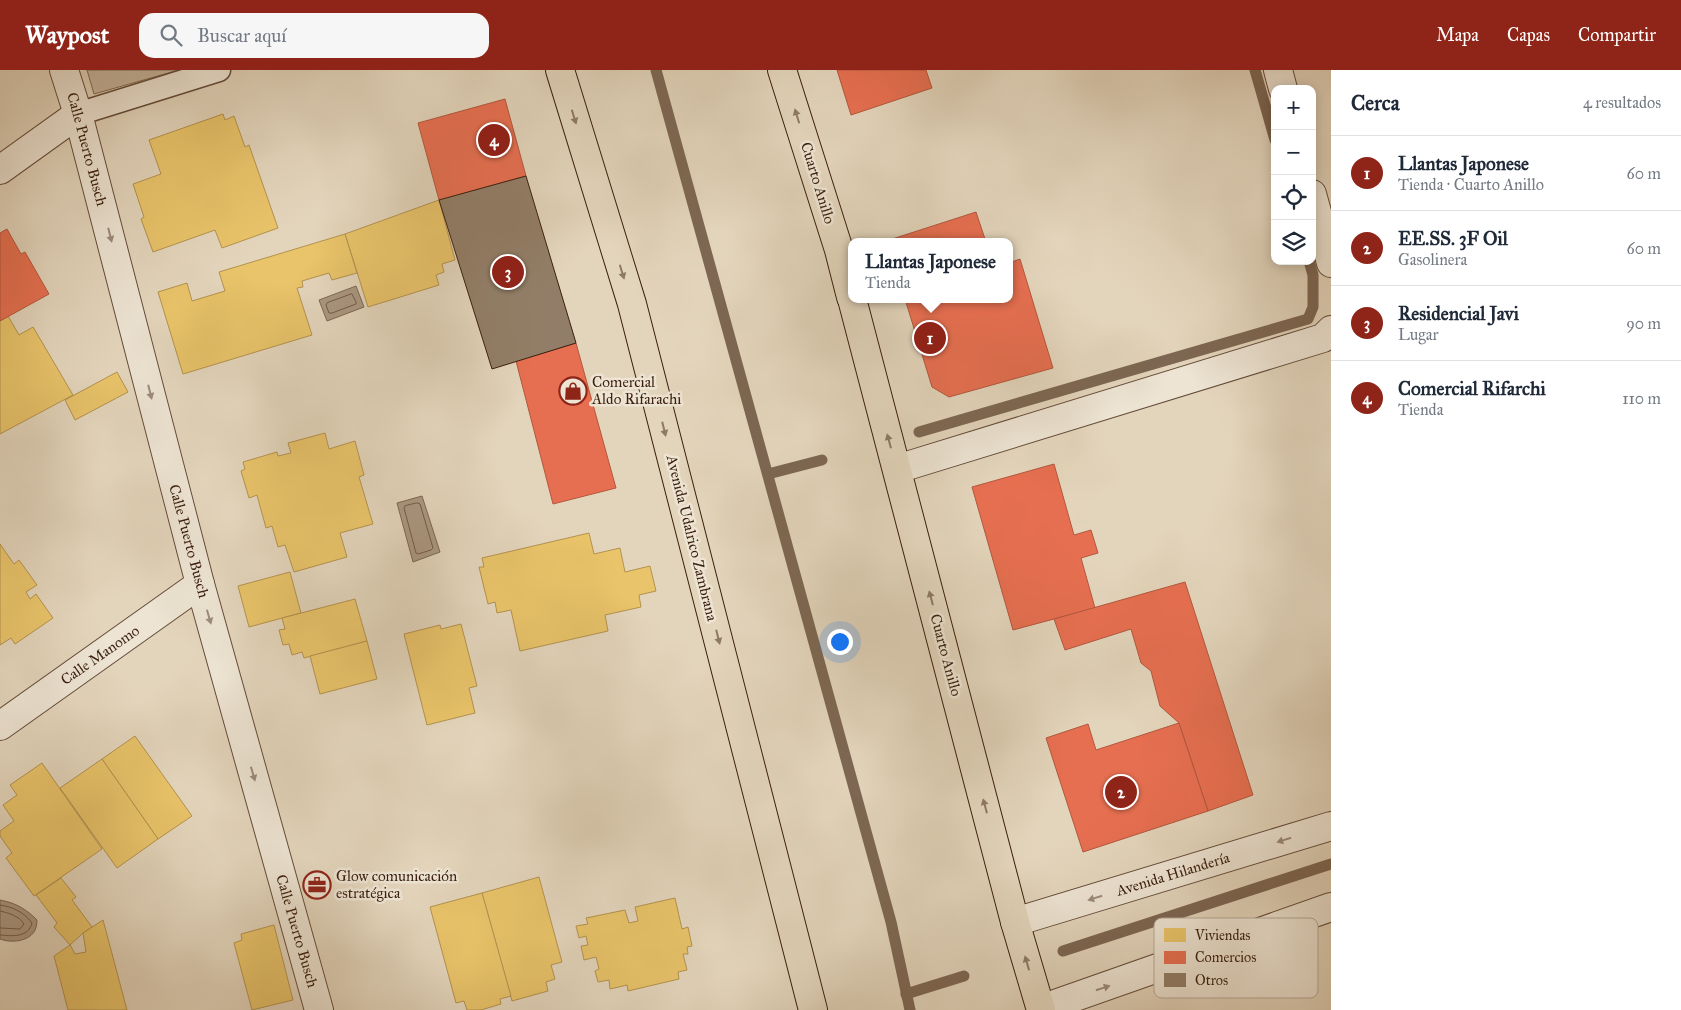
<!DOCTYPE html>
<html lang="es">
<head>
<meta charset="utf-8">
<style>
  :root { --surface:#fff; --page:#f6f6f7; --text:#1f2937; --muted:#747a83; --line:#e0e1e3; --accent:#8f2418 }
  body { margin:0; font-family:"IM FELL Great Primer",serif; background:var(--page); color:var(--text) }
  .controls { position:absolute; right:15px; top:15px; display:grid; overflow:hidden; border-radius:10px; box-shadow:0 2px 12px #0003 }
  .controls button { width:45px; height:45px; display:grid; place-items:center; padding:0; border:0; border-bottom:1px solid var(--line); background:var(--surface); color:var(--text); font:25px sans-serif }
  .you { position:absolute; left:839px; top:571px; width:18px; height:18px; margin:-12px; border:4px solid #fff; border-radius:50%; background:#1a73e8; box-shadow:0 0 0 8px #1a73e833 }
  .badge { display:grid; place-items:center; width:32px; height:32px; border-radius:50%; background:var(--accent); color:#fff; font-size:16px; font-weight:700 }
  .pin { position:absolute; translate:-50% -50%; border:2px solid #fff; box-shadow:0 1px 5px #0006 }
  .popup { position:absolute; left:848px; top:168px; width:165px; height:65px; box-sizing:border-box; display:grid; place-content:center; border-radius:10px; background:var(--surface); filter:drop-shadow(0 1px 4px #0005); font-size:16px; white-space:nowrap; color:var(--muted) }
  .popup b { font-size:19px; color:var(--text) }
  .popup::after { content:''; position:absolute; left:50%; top:100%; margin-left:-10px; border:10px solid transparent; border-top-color:var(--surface) }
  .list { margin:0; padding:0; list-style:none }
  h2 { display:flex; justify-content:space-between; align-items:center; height:65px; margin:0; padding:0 20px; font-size:21px }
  h2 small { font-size:16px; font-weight:400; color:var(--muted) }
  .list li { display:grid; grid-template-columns:32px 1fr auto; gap:15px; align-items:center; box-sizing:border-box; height:75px; padding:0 20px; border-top:1px solid var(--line) }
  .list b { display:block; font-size:19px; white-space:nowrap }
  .list p { margin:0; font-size:16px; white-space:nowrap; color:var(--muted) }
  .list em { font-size:16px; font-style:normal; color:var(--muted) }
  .icon { flex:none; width:28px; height:28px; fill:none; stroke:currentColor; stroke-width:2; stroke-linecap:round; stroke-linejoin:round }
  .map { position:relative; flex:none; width:1331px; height:940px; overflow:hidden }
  header { display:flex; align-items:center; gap:30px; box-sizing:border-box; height:70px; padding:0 25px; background:var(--accent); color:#fff }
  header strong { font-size:24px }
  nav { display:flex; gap:28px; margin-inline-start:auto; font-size:18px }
  .search { width:350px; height:45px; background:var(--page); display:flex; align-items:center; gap:12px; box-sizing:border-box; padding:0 18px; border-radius:15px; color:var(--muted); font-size:19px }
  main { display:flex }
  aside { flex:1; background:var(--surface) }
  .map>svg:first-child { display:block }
</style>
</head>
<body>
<header>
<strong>Waypost</strong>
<div class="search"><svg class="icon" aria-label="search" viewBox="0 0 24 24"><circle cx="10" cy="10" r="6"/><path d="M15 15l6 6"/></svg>Buscar aquí</div>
<nav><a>Mapa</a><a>Capas</a><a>Compartir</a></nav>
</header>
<main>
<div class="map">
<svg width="1331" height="940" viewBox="0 0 1331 940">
  <rect width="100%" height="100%" fill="#e3d5bc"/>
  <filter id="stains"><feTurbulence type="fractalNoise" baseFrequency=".004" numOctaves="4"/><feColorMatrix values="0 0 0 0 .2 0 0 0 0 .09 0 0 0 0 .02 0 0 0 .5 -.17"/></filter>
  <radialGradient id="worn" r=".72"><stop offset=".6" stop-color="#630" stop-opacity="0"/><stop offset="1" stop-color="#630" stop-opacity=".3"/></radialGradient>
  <polygon fill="#c6b69e" stroke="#806a56" points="87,0 179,0 94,24"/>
  <g fill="#aa9781" stroke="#7d6753">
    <polygon points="356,216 364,237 327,251 319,230"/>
    <polygon points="422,426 440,482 413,492 397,433"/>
    <path d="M 0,830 C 16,833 26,839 37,850 C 37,854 36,859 34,862 C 27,872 10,873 0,869 Z"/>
  </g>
  <g fill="#e9c46a" stroke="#b4924e">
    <polygon points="223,44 225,50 234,46 245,77 249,75 278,158 222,178 215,160 153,182 141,149 144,147 133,114 161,104 149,70"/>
    <polygon points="439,130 455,190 442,194 444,202 436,205 439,215 368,237 345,164"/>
    <polygon points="345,164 357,203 332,210 329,203 302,211 303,217 297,218 312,265 183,304 158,222 187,213 192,231 225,221 219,202"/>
    <polygon points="8,246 19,265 33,257 73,325 0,364 0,250"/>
    <polygon points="117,302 128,322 75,350 65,330"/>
    <polygon points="325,363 329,379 355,371 364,405 359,407 373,454 340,463 347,487 294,502 285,475 278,477 272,456 266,458 257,425 249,428 241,401 245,399 243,392 277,382 278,386 291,383 288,373"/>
    <polygon points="589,463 594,484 620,478 625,502 650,496 656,521 639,525 641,537 605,545 608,561 520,581 511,540 497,543 495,532 488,534 479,497 484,497 482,488"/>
    <polygon points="0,474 14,494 19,490 37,515 26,522 30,529 36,524 53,548 15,574 11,568 0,575"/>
    <polygon points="290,502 301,543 249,557 238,516"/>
    <polygon points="355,529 367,571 304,588 302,582 292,585 289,574 283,575 279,560 285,559 282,548"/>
    <polygon points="461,554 477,616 469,618 475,643 427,655 404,564 440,555 441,559"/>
    <polygon points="367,571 377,609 320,624 310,586"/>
    <polygon points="135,666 192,746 158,769 102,689"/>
    <polygon points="102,689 158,769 117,798 60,718"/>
    <polygon points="42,693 102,779 34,826 6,788 12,783 0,766 0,761 14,751 3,735 17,725 10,715"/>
    <polygon points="539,807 562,892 551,895 555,909 546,912 548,921 512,931 482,823"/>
    <polygon points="61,808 76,827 72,830 92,857 83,863 70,875 54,857 57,853 36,825"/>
    <polygon points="482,823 511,926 500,929 501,934 481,940 467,940 464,931 456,933 430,837"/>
    <polygon points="675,828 682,859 688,857 692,876 687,877 688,884 683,884 687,900 678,902 679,909 628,921 627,915 610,919 609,910 598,912 595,901 599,899 596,887 584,890 581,876 588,875 586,866 579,868 576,856 588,854 586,848 625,840 629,853 638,851 635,837"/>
    <polygon points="103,850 127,940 68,940 54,886 70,875 75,884 86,882 83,863"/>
    <polygon points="274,855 293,930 252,940 234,873 242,870 241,864"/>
  </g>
  <g fill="#e76f51" stroke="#b3573d">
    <polygon points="837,0 926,0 932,18 851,45"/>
    <polygon points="505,29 526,106 439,130 418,53"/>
    <polygon points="976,142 986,172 887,172 886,171"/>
    <polygon points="7,159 21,184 25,182 49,224 0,251 0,163"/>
    <polygon points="1020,189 1053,298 949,327 932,317 905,229 1009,229 1009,193"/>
    <polygon points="576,273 616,418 553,434 516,291"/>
    <polygon points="1054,394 1074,465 1091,460 1098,483 1081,488 1095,538 1013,560 972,417"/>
    <polygon points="1185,512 1253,725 1208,741 1179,653 1160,636 1151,601 1141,593 1131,559 1065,580 1054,549"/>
    <polygon points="1179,653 1208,741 1083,782 1046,668 1088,654 1096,680"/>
  </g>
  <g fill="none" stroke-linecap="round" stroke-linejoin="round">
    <g stroke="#725b48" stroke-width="1">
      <polygon points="352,224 356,232 356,234 332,243 329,243 326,235 327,233"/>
      <polygon points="417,433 420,434 433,478 431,480 418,484 416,483 404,438 405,436"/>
      <path d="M 0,835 C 13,837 24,842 32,853 C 28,868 12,866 0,865"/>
      <path d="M 0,841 C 9,843 19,846 24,854 L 20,859 L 0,858"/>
    </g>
    <g stroke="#7d6753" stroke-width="11">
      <polyline points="656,0 891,852 910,940"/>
      <polyline points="1255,0 1275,70"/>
      <polyline points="919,362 1308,249 1313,237 1313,205 1309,191"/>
      <polyline points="768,404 822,390"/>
      <polyline points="1063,881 1331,794"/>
      <polyline points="906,924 964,906"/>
    </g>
  </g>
  <polygon fill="#927e68" stroke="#3a1f0e" points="526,106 576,273 492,299 439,130"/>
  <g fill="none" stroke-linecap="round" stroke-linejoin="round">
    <g stroke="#644c3a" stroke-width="25">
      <polyline id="pedestrian" points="78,44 219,0"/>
    </g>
    <g stroke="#644c3a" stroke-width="30">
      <g id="minor">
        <polyline points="64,0 78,44 200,514 319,940"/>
        <polyline points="1278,0 1283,19"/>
        <polyline points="0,100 78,44"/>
        <polyline points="1312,124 1331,193"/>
        <polyline points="897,399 1323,268 1331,260"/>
        <polyline points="0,656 200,514"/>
      </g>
    </g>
    <g stroke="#644c3a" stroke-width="30">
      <g id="tertiary">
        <polyline points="1015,852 1331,756"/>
        <polyline points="1041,939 1331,837"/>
      </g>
    </g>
    <g stroke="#3a1f0e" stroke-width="30">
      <g id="trunk">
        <polyline points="560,0 632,234 813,940"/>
        <polyline points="782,0 839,180 851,227"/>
        <polyline points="852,229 1015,852 1041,940"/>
      </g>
    </g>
    <use href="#pedestrian" stroke="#ede4d3" stroke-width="22"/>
    <use href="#minor" stroke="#ede4d3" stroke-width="28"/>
    <use href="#tertiary" stroke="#ede4d3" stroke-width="28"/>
    <use href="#trunk" stroke="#e3d5bc" stroke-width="28"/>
  </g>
  <defs><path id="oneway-solid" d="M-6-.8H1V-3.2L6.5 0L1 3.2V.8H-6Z" transform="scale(1.25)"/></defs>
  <g fill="#8e7a65">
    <use href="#oneway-solid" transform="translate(797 46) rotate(-107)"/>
    <use href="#oneway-solid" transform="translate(574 47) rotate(73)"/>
    <use href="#oneway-solid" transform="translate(622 202) rotate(73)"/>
    <use href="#oneway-solid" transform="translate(664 359) rotate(76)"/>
    <use href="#oneway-solid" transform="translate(889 371) rotate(-105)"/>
    <use href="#oneway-solid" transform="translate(931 528) rotate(-105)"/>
    <use href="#oneway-solid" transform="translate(718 567) rotate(76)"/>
    <use href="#oneway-solid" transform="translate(985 736) rotate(-105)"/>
    <use href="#oneway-solid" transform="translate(1027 893) rotate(-106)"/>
  </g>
  <g fill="#9c8b7a">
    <use href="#oneway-solid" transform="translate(110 165) rotate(76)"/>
    <use href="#oneway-solid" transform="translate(150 322) rotate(76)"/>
    <use href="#oneway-solid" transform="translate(209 547) rotate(74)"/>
    <use href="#oneway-solid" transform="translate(253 704) rotate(74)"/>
    <use href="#oneway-solid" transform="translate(1284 770) rotate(163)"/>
    <use href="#oneway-solid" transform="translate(1095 828) rotate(163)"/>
    <use href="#oneway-solid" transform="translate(1103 918) rotate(-18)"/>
  </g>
  <defs>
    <g id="shop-ring" transform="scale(1.4375)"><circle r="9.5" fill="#ede4d3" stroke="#8f2418" stroke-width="1.5"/><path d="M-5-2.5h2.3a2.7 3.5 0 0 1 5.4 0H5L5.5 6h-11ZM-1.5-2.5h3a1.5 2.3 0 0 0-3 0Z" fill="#8f2418"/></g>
    <g id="office-ring" transform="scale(1.4375)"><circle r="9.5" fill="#ede4d3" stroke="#8f2418" stroke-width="1.5"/><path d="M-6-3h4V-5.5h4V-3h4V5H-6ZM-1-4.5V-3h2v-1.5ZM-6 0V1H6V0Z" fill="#8f2418"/></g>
  </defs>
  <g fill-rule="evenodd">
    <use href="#shop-ring" x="573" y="321"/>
    <use href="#office-ring" x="317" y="815"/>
  </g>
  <g text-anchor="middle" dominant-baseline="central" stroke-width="5" stroke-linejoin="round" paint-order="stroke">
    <g font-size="15" fill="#3a1f0e" stroke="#ede4d3">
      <text transform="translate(87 79) rotate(75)">Calle Puerto Busch</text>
      <text transform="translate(818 113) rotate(73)">Cuarto Anillo</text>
      <text transform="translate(692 468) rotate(76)">Avenida Udalrico Zambrana</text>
      <text transform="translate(189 471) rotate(75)">Calle Puerto Busch</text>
      <text transform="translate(100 585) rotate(-35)">Calle Manomo</text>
      <text transform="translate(946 585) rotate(75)">Cuarto Anillo</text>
      <text transform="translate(1173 804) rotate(-17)">Avenida Hilandería</text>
      <text transform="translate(297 861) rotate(74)">Calle Puerto Busch</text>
    </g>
    <g font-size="15" fill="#3a1f0e" stroke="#ede4d3" text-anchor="start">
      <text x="592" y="312">Comercial<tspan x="592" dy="17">Aldo Rifarachi</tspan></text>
      <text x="336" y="806">Glow comunicación<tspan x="336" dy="17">estratégica</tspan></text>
    </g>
  </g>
  <rect x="1154" y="848" width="164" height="80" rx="8" fill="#ede4d3" stroke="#b7a998" stroke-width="1"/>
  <rect x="1164" y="858" width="22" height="14" fill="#e9c46a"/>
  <rect x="1164" y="881" width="22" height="13" fill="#e76f51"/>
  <rect x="1164" y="903" width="22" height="14" fill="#927e68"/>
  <g font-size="14" fill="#3a1f0e">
    <text x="1195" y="870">Viviendas</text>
    <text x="1195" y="892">Comercios</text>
    <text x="1195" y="915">Otros</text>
  </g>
  <rect width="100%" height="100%" filter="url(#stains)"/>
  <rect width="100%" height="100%" fill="url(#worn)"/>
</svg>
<div class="controls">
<button>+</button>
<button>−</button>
<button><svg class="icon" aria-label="locate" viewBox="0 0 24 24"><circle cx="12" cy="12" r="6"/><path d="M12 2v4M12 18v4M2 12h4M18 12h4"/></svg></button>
<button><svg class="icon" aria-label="layers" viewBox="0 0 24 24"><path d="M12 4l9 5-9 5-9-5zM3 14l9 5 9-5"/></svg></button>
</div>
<div class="you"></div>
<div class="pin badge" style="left:930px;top:268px">1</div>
<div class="popup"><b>Llantas Japonese</b>Tienda</div>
<div class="pin badge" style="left:1121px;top:722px">2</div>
<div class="pin badge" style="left:508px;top:202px">3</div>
<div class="pin badge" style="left:494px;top:70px">4</div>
</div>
<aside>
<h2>Cerca<small>4 resultados</small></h2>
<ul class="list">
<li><span class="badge">1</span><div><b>Llantas Japonese</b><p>Tienda · Cuarto Anillo</p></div><em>60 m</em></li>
<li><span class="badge">2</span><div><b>EE.SS. 3F Oil</b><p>Gasolinera</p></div><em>60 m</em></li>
<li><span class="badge">3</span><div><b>Residencial Javi</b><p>Lugar</p></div><em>90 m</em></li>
<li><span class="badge">4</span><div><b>Comercial Rifarchi</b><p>Tienda</p></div><em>110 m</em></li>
</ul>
</aside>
</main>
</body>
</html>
